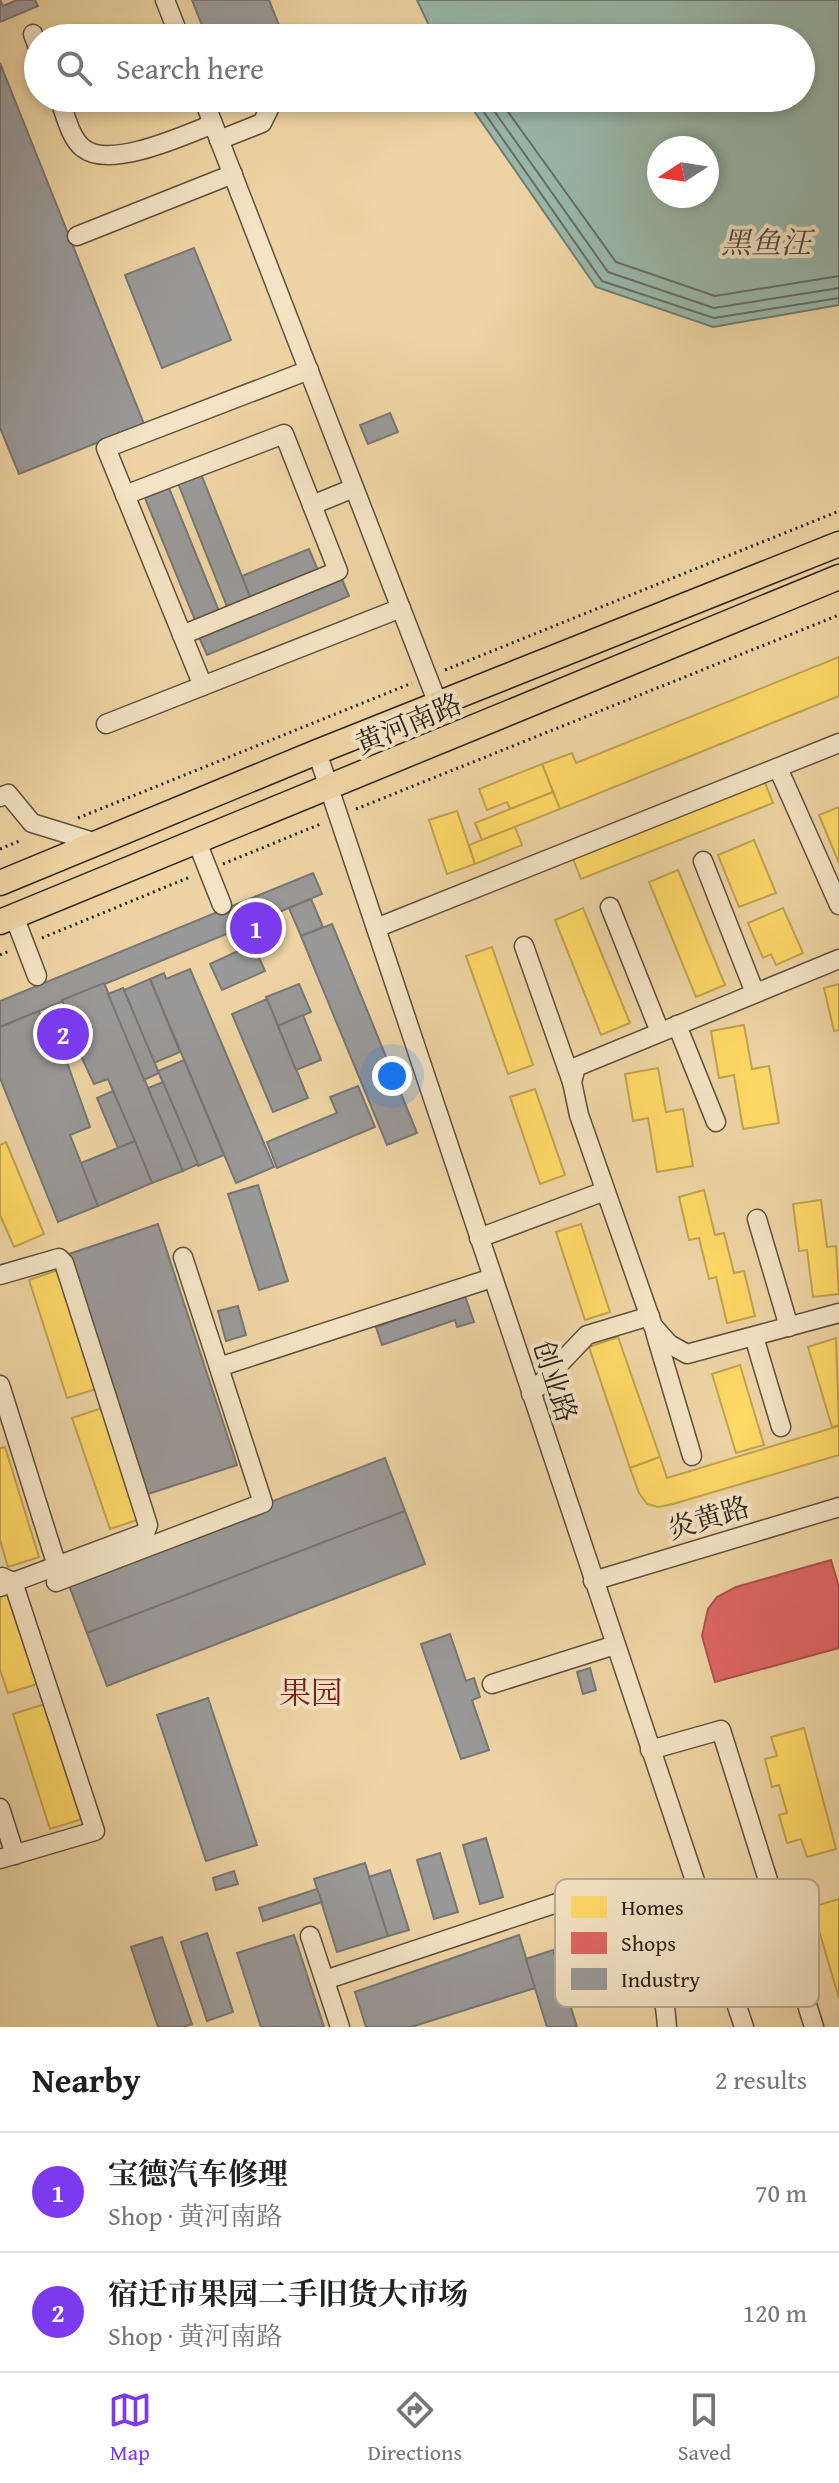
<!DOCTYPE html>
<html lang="en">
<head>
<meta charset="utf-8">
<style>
  :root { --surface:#fff; --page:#f2f2f2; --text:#202124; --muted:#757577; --line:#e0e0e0; --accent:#7c3aed }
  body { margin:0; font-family:"Gentium Book Plus","Noto Serif SC",serif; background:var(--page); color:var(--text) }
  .compass { position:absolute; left:647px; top:136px; width:72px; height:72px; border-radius:50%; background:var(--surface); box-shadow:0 4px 12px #0003; rotate:258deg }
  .you { position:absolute; left:392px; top:1076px; width:28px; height:28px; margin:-20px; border:6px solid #fff; border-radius:50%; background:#1a73e8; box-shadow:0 0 0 12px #1a73e833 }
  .badge { display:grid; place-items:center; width:52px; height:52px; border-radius:50%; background:var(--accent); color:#fff; font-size:26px; font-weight:700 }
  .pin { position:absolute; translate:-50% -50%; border:4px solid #fff; box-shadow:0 2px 8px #0006 }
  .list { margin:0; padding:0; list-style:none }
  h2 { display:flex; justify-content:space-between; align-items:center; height:104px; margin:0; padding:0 32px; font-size:34px }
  h2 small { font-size:26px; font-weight:400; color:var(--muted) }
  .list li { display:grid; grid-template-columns:52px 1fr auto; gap:24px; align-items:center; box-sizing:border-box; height:120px; padding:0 32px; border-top:2px solid var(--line) }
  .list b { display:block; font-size:30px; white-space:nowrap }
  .list p { margin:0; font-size:26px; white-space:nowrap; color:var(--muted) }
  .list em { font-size:26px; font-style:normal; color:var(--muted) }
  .icon { flex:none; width:44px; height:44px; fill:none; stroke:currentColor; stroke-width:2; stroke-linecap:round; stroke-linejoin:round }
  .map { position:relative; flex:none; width:839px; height:2027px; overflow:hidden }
  .search { position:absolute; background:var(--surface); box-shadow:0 4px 12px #0003; left:24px; right:24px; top:24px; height:88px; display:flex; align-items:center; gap:20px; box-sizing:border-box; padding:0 28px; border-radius:44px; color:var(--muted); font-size:30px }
  .sheet { height:344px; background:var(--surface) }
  nav { display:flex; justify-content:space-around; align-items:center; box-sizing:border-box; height:112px; border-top:2px solid var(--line); background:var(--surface); font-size:22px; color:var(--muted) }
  nav a { display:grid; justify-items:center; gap:4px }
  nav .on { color:var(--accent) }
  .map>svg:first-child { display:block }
</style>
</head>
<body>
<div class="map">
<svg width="839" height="2027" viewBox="0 0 839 2027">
  <rect width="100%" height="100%" fill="#eed4a4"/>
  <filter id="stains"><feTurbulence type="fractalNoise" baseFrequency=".0025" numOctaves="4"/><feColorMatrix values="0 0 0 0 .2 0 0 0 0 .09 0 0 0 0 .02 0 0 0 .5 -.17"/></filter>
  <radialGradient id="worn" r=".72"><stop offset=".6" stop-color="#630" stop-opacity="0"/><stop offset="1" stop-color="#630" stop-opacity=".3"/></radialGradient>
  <path fill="#99b8aa" stroke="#6f7d72" stroke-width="2" fill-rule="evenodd" d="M 417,0 L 839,0 L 839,305 L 713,327 L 596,287 L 465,98 L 801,98 L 801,38 L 435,38 ZM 659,148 L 707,148 L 707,196 L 659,196 Z"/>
  <g fill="#ffd966" stroke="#c1a350" stroke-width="2">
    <polygon points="839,657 839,696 560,809 542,764 572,753 576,763"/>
    <polygon points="542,764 553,792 510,809 507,802 487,810 479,789"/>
    <polygon points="763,778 773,803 581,879 571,854"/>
    <polygon points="553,792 560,809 482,840 475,823"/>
    <polygon points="839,807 839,863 819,815"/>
    <polygon points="457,811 475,864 447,874 429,820"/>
    <polygon points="515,827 522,845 475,864 469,845"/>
    <polygon points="754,840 776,893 739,907 718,855"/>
    <polygon points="678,870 725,985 696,997 649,882"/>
    <polygon points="583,908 630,1023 601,1035 555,920"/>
    <polygon points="783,908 803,953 776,965 771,954 763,958 748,923"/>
    <polygon points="492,947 533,1065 508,1074 466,956"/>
    <polygon points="839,984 839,1030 834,1031 824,988"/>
    <polygon points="744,1025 752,1069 769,1066 779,1123 743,1129 734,1075 719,1078 711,1031"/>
    <polygon points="658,1068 666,1112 683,1109 693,1166 657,1172 648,1118 633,1121 625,1074"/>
    <polygon points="535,1089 565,1175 540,1184 510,1097"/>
    <polygon points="6,1142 44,1234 14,1247 0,1215 0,1145"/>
    <polygon points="704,1190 715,1235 724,1233 734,1273 744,1271 755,1316 727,1323 716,1277 709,1279 699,1238 689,1240 679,1197"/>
    <polygon points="821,1200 827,1247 836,1246 839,1294 813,1297 807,1250 799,1251 793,1204"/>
    <polygon points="581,1224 610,1312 585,1320 556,1232"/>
    <polygon points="58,1270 96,1389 67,1398 29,1280"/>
    <polygon points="618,1337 660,1457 630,1468 589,1347"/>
    <polygon points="836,1338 839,1425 832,1427 808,1347"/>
    <polygon points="740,1365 764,1445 736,1453 712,1374"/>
    <polygon points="102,1408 140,1519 110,1529 72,1418"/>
    <polygon points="839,1426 839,1455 673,1504 658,1507 647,1504 639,1493 630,1468 660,1457 667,1478"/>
    <polygon points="5,1447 39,1557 8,1567 0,1540 0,1448"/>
    <polygon points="7,1595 37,1684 8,1693 0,1670 0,1597"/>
    <polygon points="45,1704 82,1819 50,1829 13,1714"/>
    <polygon points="804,1728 836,1849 807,1857 801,1839 787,1843 779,1815 787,1813 779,1785 772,1787 765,1759 777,1756 771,1737"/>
    <polygon points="839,1899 839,1998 812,1907"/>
  </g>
  <polygon fill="#e06666" stroke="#ab5250" stroke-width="2" points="831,1560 839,1587 839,1648 715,1682 702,1636 708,1609 717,1597 736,1587"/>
  <g fill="#999" stroke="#797674" stroke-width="2">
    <polygon points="0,0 3,6 17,0 35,0 38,6 0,22"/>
    <polygon points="192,0 269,0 284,38 207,38"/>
    <polygon points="0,63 144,424 19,474 0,428"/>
    <polygon points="194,248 231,340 162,368 125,275"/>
    <polygon points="390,413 398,432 368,444 360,425"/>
    <polygon points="201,474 251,599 228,609 178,483"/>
    <polygon points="169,488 219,611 195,620 145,498"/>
    <polygon points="309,549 319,573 251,599 242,576"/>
    <polygon points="341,577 349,596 207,655 199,637"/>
    <polygon points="313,873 322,894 246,926 237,904"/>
    <polygon points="311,899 323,927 301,936 289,908"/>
    <polygon points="237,904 246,926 0,1027 0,1001"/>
    <polygon points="332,924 417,1133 387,1145 301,936"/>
    <polygon points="253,944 265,971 222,990 210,964"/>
    <polygon points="190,969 274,1167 236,1183 150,979 164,973 166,979"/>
    <polygon points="150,979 180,1052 154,1063 124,990"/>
    <polygon points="104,983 183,1171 152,1183 108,1079 94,1084 62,1015 67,1012 62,1000"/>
    <polygon points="299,984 311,1012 278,1026 266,997"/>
    <polygon points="123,988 159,1073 144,1080 108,994"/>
    <polygon points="267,999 308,1098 273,1112 232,1014"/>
    <polygon points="39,1011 46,1029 54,1026 90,1127 70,1135 98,1206 58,1222 0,1078 0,1027"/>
    <polygon points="303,1015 321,1060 296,1070 278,1026"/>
    <polygon points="184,1060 224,1155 198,1166 158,1071"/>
    <polygon points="163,1082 198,1164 183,1171 148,1088"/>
    <polygon points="358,1086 375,1127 277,1168 267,1142 337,1113 330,1097"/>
    <polygon points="113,1091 135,1141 118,1148 97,1098"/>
    <polygon points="135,1141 152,1183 98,1206 81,1163"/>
    <polygon points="258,1185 288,1281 259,1290 228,1194"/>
    <polygon points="158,1224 237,1465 148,1494 69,1254"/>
    <polygon points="465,1296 474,1322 457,1327 455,1320 382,1345 376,1327"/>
    <polygon points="238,1306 246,1335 226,1341 218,1311"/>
    <polygon points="385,1458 405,1511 87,1633 67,1580"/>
    <polygon points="405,1511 425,1564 107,1686 87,1633"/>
    <polygon points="450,1634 466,1681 474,1678 480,1697 472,1700 489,1750 461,1759 421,1644"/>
    <polygon points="590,1668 596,1690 583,1694 577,1672"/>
    <polygon points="208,1698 257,1845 206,1861 157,1715"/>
    <polygon points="486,1838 503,1897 480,1904 463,1845"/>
    <polygon points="440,1853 458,1912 434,1919 417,1860"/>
    <polygon points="365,1863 388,1936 337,1952 314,1879"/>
    <polygon points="390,1870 409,1930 388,1936 369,1877"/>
    <polygon points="234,1871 238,1884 216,1890 213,1878"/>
    <polygon points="317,1889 322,1902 263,1921 259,1908"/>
    <polygon points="207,1933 233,2012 207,2021 181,1942"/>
    <polygon points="294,1935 324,2027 261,2027 237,1953"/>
    <polygon points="519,1935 535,1988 411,2027 366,2027 355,1992"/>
    <polygon points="162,1937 192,2024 183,2027 158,2027 131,1947"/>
    <polygon points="553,1950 577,2027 547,2027 526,1959"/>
  </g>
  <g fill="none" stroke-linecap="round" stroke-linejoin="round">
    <g stroke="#646e64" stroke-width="2">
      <polyline points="474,98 602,281 714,318 839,298"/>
      <polyline points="485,98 608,272 714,308 839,288"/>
      <polyline points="498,98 616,262 715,296 839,276"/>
    </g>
    <g stroke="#5f503f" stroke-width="21">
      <g id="minor">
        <polyline points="165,0 180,38"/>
        <polyline points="33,34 38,47"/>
        <path d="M 59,98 C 65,113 70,138 83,148 C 109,170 185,135 213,124"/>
        <polyline points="203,98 438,704"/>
        <polyline points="219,140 262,123 270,107 266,98"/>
        <polyline points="77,236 233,174"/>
        <polyline points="125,495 284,434 338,571 182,635"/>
        <polyline points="312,505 354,488"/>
        <polyline points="203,686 106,448 309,370"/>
        <polyline points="106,724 401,608"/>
        <polyline points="317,752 744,2027"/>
        <polyline points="778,768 839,905"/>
        <polyline points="0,797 8,794 32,823 97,843"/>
        <polyline points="197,842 222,905"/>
        <polyline points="703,861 755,993"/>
        <polyline points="610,907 660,1032"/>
        <polyline points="14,916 37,976"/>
        <polyline points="376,928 839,743"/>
        <polyline points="524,946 572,1082"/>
        <polyline points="839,959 576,1067 572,1082 579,1115 653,1326 669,1344 687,1354 839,1313"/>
        <polyline points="677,1025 716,1122"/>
        <polyline points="757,1219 789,1327"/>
        <polyline points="479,1238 605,1191"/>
        <polyline points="0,1275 59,1258 64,1263 148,1525 145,1533 0,1587"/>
        <polyline points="655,1332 692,1456"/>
        <polyline points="754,1337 781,1427"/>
        <polyline points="219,1367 492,1278"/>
        <polyline points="0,1385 57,1566"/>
        <polyline points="531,1394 587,1335 650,1316"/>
        <polyline points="593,1581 839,1507"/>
        <polyline points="56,1582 263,1503 183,1257"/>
        <polyline points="492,1684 615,1645"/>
        <polyline points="650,1750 721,1730 814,2027"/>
        <polyline points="0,1808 15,1855"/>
        <polyline points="0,1859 95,1831 13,1582 2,1577"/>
        <polyline points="310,1936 340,2027"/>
        <polyline points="659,1975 720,1955"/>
        <path d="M 325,1980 L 569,1899 C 636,1909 663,1963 667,2027"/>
      </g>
    </g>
    <g stroke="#2f241d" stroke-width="27">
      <g id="major">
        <polyline points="0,883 317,752 839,544"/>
        <polyline points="0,922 839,577"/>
      </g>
    </g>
    <g stroke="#2f241d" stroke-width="3" stroke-dasharray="2 4" stroke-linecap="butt">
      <polyline points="445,670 839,511"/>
      <polyline points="356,809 839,615"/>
      <polyline points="78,818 412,683"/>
      <polyline points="0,849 22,840"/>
      <polyline points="223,864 323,823"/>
      <polyline points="42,938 190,877"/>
      <polyline points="0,955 9,951"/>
    </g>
    <use href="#minor" stroke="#f4e3c4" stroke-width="18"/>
    <use href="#major" stroke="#eed4a4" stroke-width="24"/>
  </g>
  <g text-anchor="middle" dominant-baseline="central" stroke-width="8" stroke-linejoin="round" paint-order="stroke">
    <g font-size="28" fill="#2f241d" stroke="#f4e3c4">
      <text transform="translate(408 723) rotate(-23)">黄河南路</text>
      <text transform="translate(556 1381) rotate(72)">创业路</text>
      <text transform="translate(708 1517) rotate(-17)">炎黄路</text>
    </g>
    <g font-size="30" font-style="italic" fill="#4a4940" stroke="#f4e3c4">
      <text x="766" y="242">黑鱼汪</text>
    </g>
    <g font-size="32" fill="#7a1f14" stroke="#f4e3c4">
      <text x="311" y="1692">果园</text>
    </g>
  </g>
  <rect x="555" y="1879" width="264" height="128" rx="12" fill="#f4e3c4" stroke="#b9aa92" stroke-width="2"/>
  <rect x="571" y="1896" width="36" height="22" fill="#ffd966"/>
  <rect x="571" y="1932" width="36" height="22" fill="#e06666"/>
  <rect x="571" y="1968" width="36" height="22" fill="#999"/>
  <g font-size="22" fill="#2f241d">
    <text x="621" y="1915">Homes</text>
    <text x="621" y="1951">Shops</text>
    <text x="621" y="1987">Industry</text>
  </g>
  <rect width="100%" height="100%" filter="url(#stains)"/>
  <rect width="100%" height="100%" fill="url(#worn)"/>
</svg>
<svg class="compass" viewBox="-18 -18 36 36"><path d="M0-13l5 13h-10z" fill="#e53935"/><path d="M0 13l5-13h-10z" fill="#757577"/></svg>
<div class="you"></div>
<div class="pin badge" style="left:256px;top:928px">1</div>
<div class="pin badge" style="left:63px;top:1034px">2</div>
<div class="search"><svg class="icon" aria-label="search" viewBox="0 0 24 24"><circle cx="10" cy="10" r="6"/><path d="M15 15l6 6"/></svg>Search here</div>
</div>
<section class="sheet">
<h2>Nearby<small>2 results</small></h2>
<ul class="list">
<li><span class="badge">1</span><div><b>宝德汽车修理</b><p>Shop · 黄河南路</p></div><em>70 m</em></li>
<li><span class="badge">2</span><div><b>宿迁市果园二手旧货大市场</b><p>Shop · 黄河南路</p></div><em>120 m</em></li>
</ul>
</section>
<nav>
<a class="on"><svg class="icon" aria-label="map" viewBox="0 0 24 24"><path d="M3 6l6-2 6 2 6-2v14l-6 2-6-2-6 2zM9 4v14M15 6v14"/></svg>Map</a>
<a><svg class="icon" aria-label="directions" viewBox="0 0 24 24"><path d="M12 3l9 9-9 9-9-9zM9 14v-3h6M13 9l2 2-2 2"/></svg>Directions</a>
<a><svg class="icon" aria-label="saved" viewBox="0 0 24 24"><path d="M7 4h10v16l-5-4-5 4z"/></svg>Saved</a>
</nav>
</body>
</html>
